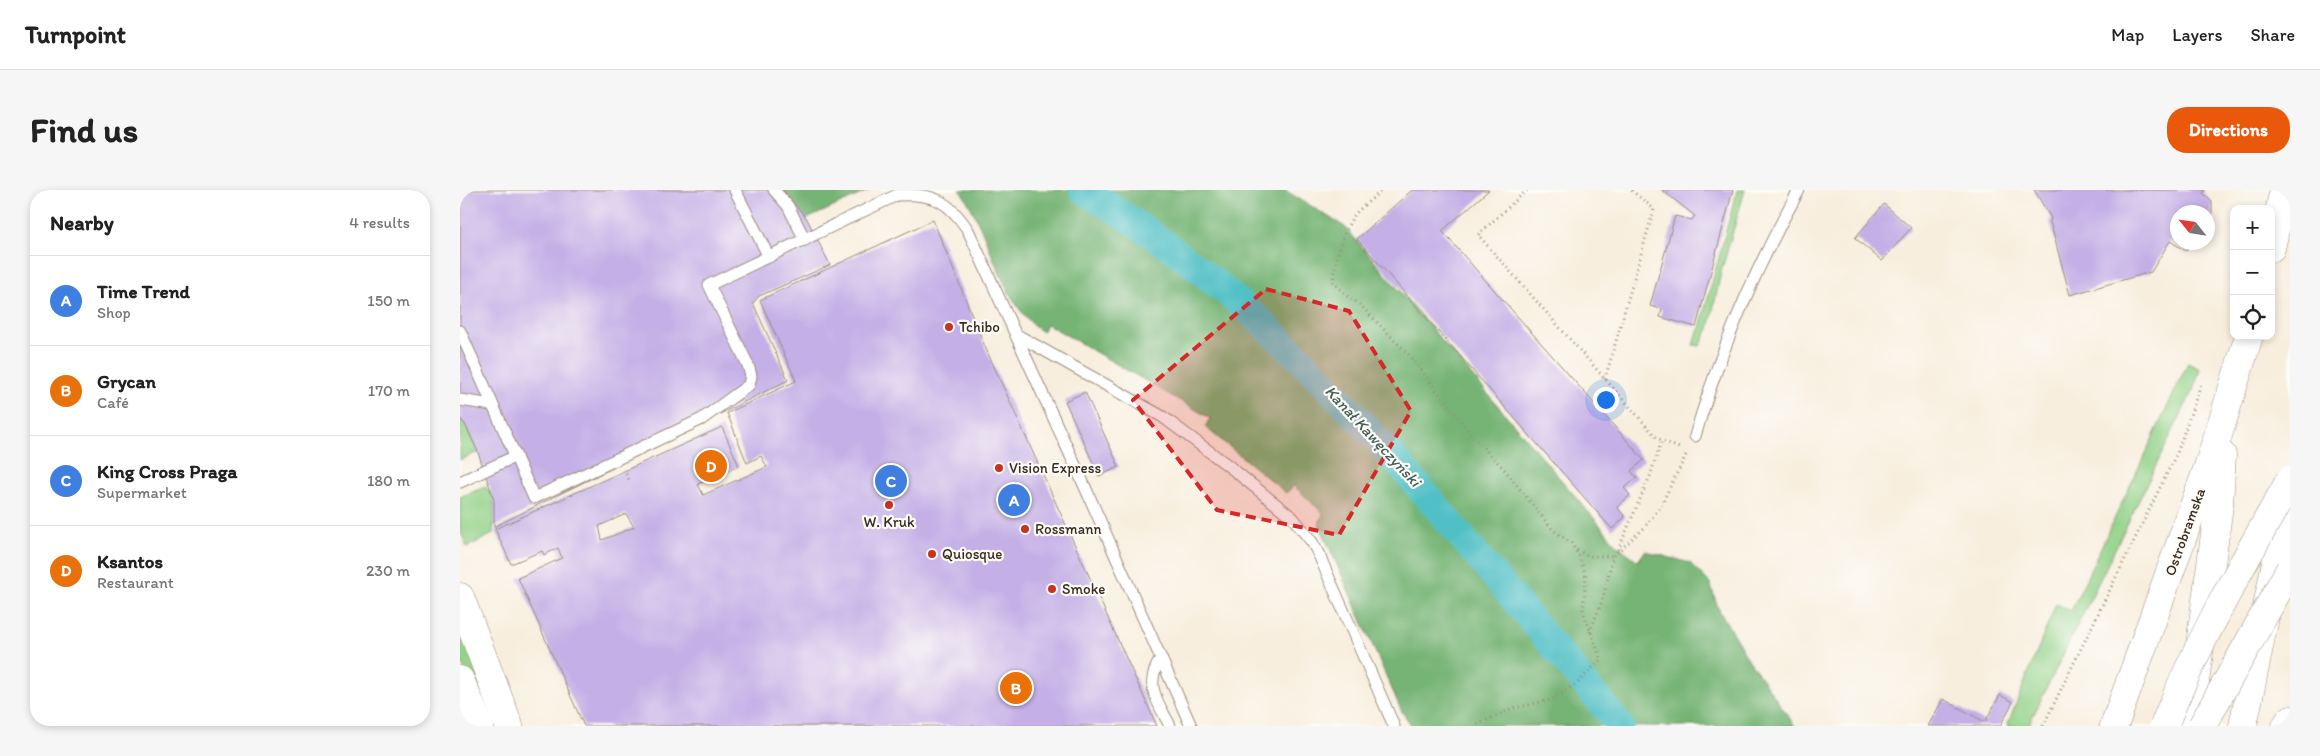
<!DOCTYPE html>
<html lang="en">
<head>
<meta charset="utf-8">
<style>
  :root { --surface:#fff; --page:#f6f6f6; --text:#222; --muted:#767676; --line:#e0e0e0; --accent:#ea580c }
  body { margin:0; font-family:Itim,sans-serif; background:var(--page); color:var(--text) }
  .controls { position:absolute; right:15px; top:15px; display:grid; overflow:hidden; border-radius:10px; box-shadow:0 2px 8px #0003 }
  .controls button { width:45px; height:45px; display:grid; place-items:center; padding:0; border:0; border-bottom:1px solid var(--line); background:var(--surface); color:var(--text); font:25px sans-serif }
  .compass { position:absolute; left:1710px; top:15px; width:45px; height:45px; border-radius:50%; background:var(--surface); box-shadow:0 2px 8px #0003; rotate:300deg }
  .you { position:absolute; left:1145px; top:209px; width:18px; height:18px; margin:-12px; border:4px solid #fff; border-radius:50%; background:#1a73e8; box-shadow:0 0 0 8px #1a73e833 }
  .badge { display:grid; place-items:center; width:32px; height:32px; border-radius:50%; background:var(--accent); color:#fff; font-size:16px; font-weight:700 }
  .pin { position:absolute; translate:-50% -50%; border:2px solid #fff; box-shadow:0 1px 5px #0006 }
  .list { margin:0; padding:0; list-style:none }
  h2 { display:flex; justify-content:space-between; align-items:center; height:65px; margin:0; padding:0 20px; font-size:21px }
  h2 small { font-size:16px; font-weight:400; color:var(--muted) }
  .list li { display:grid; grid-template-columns:32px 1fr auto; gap:15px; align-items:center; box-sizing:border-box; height:90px; padding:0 20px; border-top:1px solid var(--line) }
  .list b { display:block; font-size:19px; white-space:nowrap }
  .list p { margin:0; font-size:16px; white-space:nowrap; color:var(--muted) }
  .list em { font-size:16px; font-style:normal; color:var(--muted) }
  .icon { flex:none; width:28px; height:28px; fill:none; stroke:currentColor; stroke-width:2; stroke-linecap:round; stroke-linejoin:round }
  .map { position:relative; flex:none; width:1830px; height:536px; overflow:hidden; border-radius:20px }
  header { display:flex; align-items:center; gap:30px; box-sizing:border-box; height:70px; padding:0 25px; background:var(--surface); border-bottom:1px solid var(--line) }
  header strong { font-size:24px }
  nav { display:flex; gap:28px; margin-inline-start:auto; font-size:18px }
  .intro { display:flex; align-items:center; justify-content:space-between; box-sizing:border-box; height:120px; padding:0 30px }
  h1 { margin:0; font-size:35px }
  .button { padding:12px 22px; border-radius:20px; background:var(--accent); color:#fff; font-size:18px; font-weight:700 }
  main { display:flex; gap:30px; padding:0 30px }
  aside { flex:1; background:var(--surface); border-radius:20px; box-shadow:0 2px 8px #0003 }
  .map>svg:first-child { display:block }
</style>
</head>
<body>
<header>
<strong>Turnpoint</strong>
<nav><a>Map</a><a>Layers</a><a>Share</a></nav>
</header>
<div class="intro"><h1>Find us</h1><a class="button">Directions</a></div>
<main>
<aside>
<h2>Nearby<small>4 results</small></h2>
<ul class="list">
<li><span class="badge" style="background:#3f7fe0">A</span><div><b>Time Trend</b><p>Shop</p></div><em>150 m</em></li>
<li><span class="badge" style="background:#e8710a">B</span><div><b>Grycan</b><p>Café</p></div><em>170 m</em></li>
<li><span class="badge" style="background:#3f7fe0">C</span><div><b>King Cross Praga</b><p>Supermarket</p></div><em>180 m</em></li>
<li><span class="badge" style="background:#e8710a">D</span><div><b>Ksantos</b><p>Restaurant</p></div><em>230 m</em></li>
</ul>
</aside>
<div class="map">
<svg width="1830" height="536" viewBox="0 0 1830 536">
  <rect width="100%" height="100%" fill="#fdfcf7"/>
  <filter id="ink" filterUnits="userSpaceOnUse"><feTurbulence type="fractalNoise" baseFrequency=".02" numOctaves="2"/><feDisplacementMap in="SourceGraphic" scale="10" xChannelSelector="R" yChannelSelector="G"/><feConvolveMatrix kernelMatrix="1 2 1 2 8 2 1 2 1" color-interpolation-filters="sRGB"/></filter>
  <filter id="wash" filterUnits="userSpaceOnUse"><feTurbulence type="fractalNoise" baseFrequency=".0096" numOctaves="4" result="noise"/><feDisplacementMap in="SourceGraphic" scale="20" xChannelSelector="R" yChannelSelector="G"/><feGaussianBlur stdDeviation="1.12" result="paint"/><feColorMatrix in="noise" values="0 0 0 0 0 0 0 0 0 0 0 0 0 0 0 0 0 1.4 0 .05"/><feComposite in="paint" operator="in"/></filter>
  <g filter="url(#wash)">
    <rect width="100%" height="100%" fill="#f8eede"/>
    <g fill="#93d288" stroke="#677e53">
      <polygon points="1277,0 1285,0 1261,82 1249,139 1240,156 1233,155 1240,137"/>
      <polygon points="1728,173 1740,179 1735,196 1568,536 1547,536 1596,414 1611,421"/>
      <polygon points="0,229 5,234 18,262 0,270"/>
      <path d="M 25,297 C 38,305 33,331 33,344 L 7,357 L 0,340 L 0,307 Z"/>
      <polygon points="0,434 39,536 30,536 0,469"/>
    </g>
    <g fill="#76b474" stroke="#586f49">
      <polygon points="323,0 410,0 347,29"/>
      <path d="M 500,0 L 825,0 L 885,37 L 1157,355 L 1178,371 L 1185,361 L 1230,373 L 1250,393 L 1258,418 L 1286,466 L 1335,536 L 952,536 L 942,522 L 859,334 L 863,323 L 834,296 L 826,303 L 745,237 L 750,228 L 587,134 L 582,142 C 537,109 532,44 500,0 Z"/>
    </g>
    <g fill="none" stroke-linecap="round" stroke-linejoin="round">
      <path stroke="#51c0c6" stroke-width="28" d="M 623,0 C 781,92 899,224 1015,363 C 1063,420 1112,478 1160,536"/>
    </g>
    <g id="blocks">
      <g fill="#c4afe6" fill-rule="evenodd">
        <polygon points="0,0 323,0 347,29 370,75 299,106 293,113 328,190 34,337 34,310 18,262 5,234 0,229"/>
        <polygon points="952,0 1029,0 982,41 1184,270 1171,281 1177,288 1164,298 1170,305 1157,317 1165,327 1152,339 897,49"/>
        <polygon points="1202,0 1273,0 1236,137 1200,127 1202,119 1190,116 1215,26 1232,30 1235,26"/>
        <polygon points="1574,0 1745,0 1743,3 1752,12 1752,22 1748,32 1748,22 1718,22 1718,52 1731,52 1726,61 1710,51 1691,82 1610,105 1590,32 1591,28"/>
        <polygon points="1424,14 1451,38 1422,71 1395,48"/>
        <path d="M 473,30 L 526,159 L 697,536 L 124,536 L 58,388 L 102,368 L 98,358 L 84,365 L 82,361 L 51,374 L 35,339 L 262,237 L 279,276 L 238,294 L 243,305 L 307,277 L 301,266 L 287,273 L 267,223 L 336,191 L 300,110 ZM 166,324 L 174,337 L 142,350 L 139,336 Z"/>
        <polygon points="625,202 659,277 639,286 605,211"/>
        <polygon points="1540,505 1553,512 1540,536 1468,536 1483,509 1525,532"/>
      </g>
    </g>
  </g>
  <g filter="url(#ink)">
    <use href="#blocks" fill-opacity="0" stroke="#9a8c7e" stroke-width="1"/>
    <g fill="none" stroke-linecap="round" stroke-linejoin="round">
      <g stroke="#9a8c7e" stroke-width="13">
        <g id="service">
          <polyline points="275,0 309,67"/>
          <polyline points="314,0 328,16 345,50"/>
          <path d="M 0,141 L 74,308 L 242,229 L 289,195 L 291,186 L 288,175 L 249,95 L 437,5 C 473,3 488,10 508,40 L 625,297 L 731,536"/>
          <polyline points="557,145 703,227 770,277 833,328 852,352 859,365 934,536"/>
          <polyline points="0,210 32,215"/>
          <path d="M 1235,246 C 1260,161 1296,77 1339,0"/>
          <polyline points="0,292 56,266"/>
          <path d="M 701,469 C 683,494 698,512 710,536"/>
        </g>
      </g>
      <g stroke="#9a8c7e" stroke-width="29">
        <g id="tertiary">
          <polyline points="0,407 49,536"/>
          <polyline points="0,490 20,536"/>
        </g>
      </g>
      <g stroke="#9a8c7e" stroke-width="29">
        <g id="primary">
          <polyline points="1811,58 1824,0"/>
          <polyline points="1654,536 1748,277 1789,146"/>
          <polyline points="1729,536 1759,315 1762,265"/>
          <polyline points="1783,536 1830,303"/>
          <polyline points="1826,536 1830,530"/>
        </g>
      </g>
      <g stroke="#9a8c7e" stroke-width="3" stroke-dasharray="1 4" stroke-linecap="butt">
        <polyline points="920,0 920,2 922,0"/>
        <polyline points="1067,0 1018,45 1197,248 1219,258"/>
        <path d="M 920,2 C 912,9 903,16 896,23 C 884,37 874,74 873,92 L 889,108 L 898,113 L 950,166 L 1014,248 L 1044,279 L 1092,339 L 1111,353 L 1119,366 L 1126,386 L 1123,421 L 1141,469 L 1119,492 L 1091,510 L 1054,518 L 1014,536"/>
        <polyline points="1145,189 1194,19 1171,0"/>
        <polyline points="166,284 170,291"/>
        <polyline points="1117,360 1128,366 1153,366"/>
        <polyline points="1158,360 1190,286 1202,250"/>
        <polyline points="1130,442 1143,408 1153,366 1183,339 1199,319 1227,263"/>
        <polyline points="1583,536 1717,263 1741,194"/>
      </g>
      <use href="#service" stroke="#fff" stroke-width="11"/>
      <use href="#tertiary" stroke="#fff" stroke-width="28"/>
      <use href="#primary" stroke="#fff" stroke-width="28"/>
      <g stroke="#9a8c7e" stroke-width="29" stroke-linecap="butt">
        <g id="primary-bridge">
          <path d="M 1704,536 C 1738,450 1785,370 1830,290"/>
          <polyline points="1742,536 1830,379"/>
        </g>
      </g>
      <use href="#primary-bridge" stroke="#fff" stroke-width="28"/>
    </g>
  </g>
  <path fill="#d62828" fill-opacity="0.2" stroke="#d62828" stroke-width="4" stroke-dasharray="10 6" stroke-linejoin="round" d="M 806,99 L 889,121 L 951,221 L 879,345 L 757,320 L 673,210 Z"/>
  <g fill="#c8321e" stroke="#fdfcf7" stroke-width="2">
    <circle cx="489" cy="137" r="5"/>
    <circle cx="539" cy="278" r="5"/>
    <circle cx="429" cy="315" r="5"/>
    <circle cx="565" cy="339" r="5"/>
    <circle cx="472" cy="364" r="5"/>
    <circle cx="592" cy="399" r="5"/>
  </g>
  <g text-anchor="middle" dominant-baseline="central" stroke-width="4.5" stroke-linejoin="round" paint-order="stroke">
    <g font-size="15" fill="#3b2a1e" stroke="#fdfcf7" text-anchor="start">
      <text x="499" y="137">Tchibo</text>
      <text x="549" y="278">Vision Express</text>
      <text x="429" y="332" text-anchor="middle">W. Kruk</text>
      <text x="575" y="339">Rossmann</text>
      <text x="482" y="364">Quiosque</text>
      <text x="602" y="399">Smoke</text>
    </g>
    <g font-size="15" fill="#3b2a1e" stroke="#fdfcf7">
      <text transform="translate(1725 342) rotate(-70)">Ostrobramska</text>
    </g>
    <g font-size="16" font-style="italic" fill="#435e59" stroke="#fdfcf7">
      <text transform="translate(913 246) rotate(47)">Kanał Kawęczyński</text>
    </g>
  </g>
</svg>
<div class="controls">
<button>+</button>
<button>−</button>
<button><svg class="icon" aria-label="locate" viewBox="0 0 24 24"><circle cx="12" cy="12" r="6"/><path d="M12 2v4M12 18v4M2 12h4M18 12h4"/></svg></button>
</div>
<svg class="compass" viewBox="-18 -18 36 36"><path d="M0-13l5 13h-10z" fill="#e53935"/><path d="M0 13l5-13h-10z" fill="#767676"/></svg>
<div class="you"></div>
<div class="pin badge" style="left:554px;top:310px;background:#3f7fe0">A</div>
<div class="pin badge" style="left:556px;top:498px;background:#e8710a">B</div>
<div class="pin badge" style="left:431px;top:291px;background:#3f7fe0">C</div>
<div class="pin badge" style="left:251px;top:276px;background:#e8710a">D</div>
</div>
</main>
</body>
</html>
